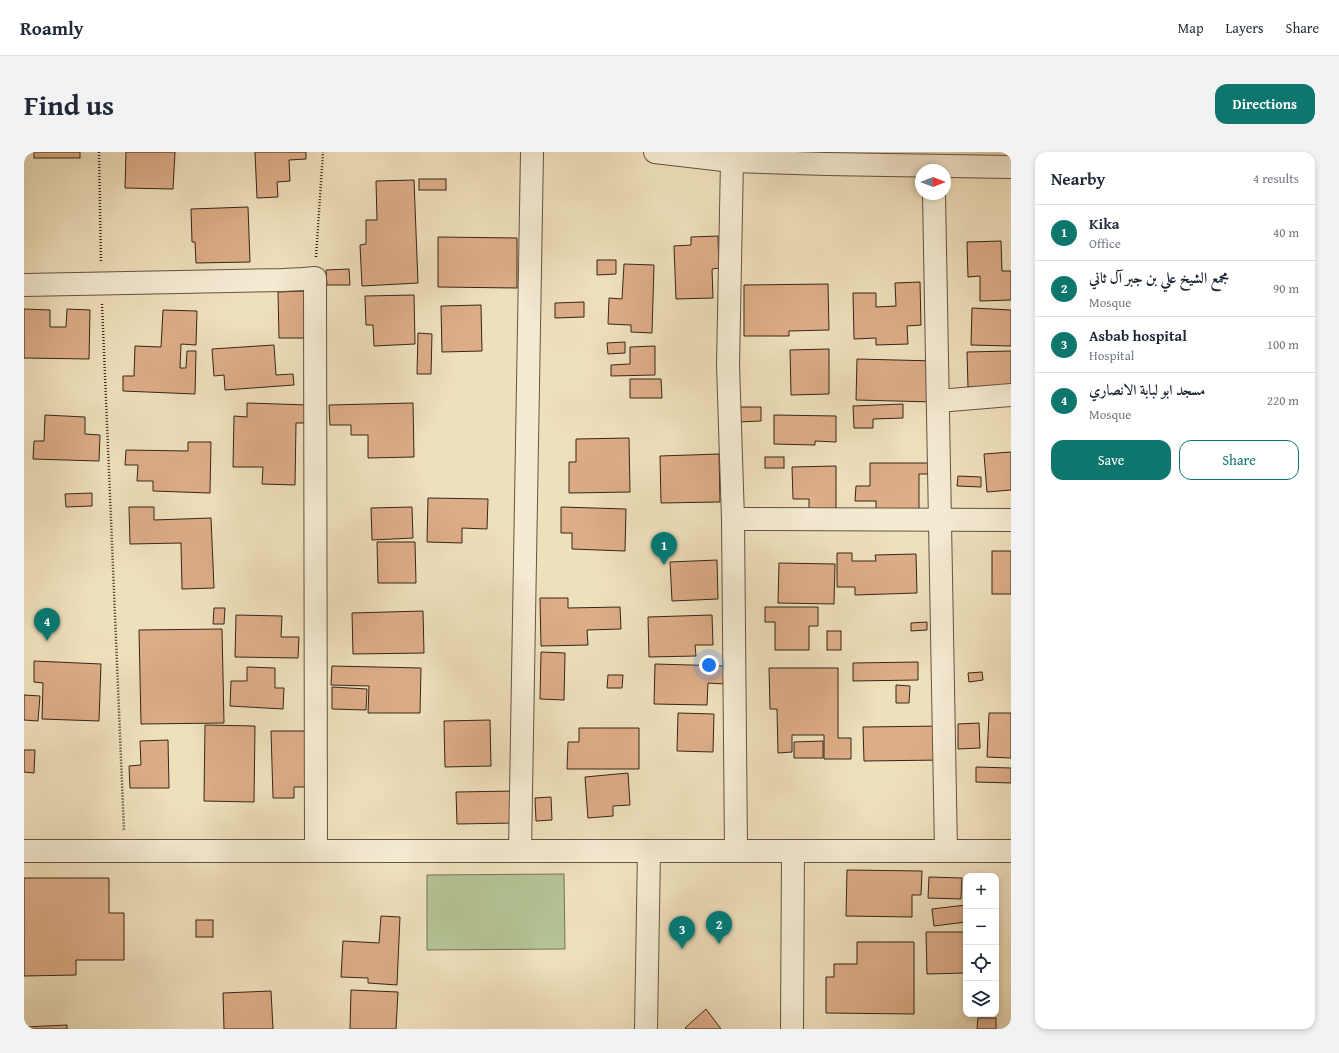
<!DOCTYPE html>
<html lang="en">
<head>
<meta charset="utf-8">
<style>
  :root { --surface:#fff; --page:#f2f2f3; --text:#1f2937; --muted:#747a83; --line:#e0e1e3; --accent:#0f766e }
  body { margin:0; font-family:"Gentium Book Plus",Amiri,serif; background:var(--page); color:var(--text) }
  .controls { position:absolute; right:12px; bottom:12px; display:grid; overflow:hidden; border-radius:8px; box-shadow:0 2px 6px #0003 }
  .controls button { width:36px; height:36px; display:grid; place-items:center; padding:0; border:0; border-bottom:1px solid var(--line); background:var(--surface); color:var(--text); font:20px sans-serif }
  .compass { position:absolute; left:891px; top:12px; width:36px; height:36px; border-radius:50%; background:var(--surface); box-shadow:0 2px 6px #0003; rotate:90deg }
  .you { position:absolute; left:685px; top:513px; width:14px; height:14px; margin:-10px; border:3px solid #fff; border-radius:50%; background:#1a73e8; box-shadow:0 0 0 6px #1a73e833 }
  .badge { display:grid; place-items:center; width:26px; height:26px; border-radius:50%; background:var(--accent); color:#fff; font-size:13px; font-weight:700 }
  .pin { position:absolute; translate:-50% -33px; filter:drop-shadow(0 1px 2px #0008) }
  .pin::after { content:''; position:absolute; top:21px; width:14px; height:12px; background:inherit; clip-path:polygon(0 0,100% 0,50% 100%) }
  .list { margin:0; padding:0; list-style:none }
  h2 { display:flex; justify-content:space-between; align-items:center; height:52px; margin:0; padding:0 16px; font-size:17px }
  h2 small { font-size:13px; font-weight:400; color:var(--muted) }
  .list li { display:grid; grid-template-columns:26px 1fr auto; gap:12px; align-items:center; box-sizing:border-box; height:56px; padding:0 16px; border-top:1px solid var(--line) }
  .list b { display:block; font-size:15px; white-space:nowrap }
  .list p { margin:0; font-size:13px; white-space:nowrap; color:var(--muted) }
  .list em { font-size:13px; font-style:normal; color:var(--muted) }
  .actions { display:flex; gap:8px; padding:12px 16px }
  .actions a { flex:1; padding:9px 0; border:1px solid var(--accent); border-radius:12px; text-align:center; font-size:14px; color:var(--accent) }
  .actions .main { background:var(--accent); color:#fff }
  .icon { flex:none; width:22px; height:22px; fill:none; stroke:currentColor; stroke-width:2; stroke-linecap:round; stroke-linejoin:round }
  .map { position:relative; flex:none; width:987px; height:877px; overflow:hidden; border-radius:12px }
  header { display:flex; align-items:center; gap:24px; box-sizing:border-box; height:56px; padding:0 20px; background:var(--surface); border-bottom:1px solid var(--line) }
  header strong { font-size:19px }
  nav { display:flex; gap:22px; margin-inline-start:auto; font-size:14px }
  .intro { display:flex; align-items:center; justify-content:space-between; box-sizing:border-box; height:96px; padding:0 24px }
  h1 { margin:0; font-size:28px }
  .button { padding:10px 18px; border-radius:12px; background:var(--accent); color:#fff; font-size:14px; font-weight:700 }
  main { display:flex; gap:24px; padding:0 24px }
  aside { flex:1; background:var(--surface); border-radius:12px; box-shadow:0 2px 6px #0003 }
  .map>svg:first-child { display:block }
</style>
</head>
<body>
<header>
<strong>Roamly</strong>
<nav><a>Map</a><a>Layers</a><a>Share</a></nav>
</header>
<div class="intro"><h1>Find us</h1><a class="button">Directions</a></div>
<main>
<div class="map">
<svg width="987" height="877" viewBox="0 0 987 877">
  <rect width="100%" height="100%" fill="#efe0bc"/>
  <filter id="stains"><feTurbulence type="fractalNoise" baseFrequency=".005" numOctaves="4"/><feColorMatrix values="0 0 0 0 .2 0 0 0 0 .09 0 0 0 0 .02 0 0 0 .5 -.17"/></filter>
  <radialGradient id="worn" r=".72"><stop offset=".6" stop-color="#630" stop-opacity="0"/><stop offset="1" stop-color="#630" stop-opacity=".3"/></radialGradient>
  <polygon fill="#b4c394" stroke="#757456" points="540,722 541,797 403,798 403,723"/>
  <g fill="#ddad88" stroke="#362617">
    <rect x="10" y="0" width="46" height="6"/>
    <polygon points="102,0 151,0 149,37 101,36"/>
    <polygon points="231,0 282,0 282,7 265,8 266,29 253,30 254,45 233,46"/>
    <rect x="395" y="27" width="27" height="11"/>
    <polygon points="390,28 394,131 338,134 336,93 342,92 342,68 353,68 352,29"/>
    <polygon points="224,55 226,110 172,111 171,90 168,90 167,57"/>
    <polygon points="694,84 695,116 688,117 689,146 652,147 650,94 667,93 667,85"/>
    <polygon points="414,85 493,86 493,136 414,135"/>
    <polygon points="977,89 978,119 987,119 987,148 956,149 956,124 944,125 943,90"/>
    <polygon points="573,108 592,108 592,122 573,123"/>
    <polygon points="600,112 630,113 628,181 607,180 607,173 584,172 585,146 598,147"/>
    <polygon points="325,117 326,133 303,133 302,118"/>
    <polygon points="896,130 897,173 883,174 884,192 852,193 852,186 830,187 829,141 852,141 852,155 872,154 871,131"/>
    <polygon points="804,132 805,178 765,179 765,184 720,184 720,133"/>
    <polygon points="281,139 281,186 255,186 254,140"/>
    <polygon points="390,143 391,192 350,194 349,173 342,173 341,144"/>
    <polygon points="560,150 560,165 531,166 531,151"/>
    <polygon points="457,153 458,199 418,200 417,154"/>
    <polygon points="948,156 987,158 987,194 947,193"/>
    <polygon points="0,157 26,158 26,175 42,175 43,157 66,158 65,207 0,206"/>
    <polygon points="139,158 173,159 172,193 157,192 156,216 162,216 163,199 172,199 171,242 99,239 99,224 110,224 111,194 137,195"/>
    <polygon points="394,181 408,182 407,222 393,222"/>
    <polygon points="601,190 601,201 584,202 583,191"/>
    <polygon points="250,193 252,223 269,222 270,233 201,238 200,223 190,224 188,197"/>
    <polygon points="631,194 631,223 587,224 587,213 606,212 606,195"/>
    <polygon points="805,197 805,242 767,243 766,198"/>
    <polygon points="987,199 987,234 944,235 943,200"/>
    <polygon points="833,207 911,209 910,250 832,248"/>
    <polygon points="606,227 637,227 638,246 606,246"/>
    <polygon points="223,251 285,253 284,271 272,271 271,333 238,332 239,315 209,315 210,264 223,265"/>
    <polygon points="389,251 390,305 344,306 344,283 327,283 327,273 306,273 305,253"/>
    <polygon points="879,252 879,266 849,267 849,276 830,276 829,254"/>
    <polygon points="714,255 737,255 737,269 714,270"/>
    <polygon points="21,263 61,265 61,282 76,283 75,309 9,307 10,289 20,289"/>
    <polygon points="750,263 812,264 812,290 791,289 791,293 750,292"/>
    <polygon points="605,286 606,340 545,341 545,310 552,310 552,287"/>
    <polygon points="164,290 187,290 186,341 129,339 129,329 113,329 114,313 101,313 102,298 164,299"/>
    <polygon points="987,300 987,338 963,340 960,302"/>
    <polygon points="695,302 696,350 637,351 636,304"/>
    <rect x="741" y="305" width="19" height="11"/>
    <polygon points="846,311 906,311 906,322 895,322 895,361 852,361 852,349 831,349 832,334 846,334"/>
    <polygon points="812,314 812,358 785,359 785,347 769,347 768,315"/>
    <polygon points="934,324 957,325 957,335 933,334"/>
    <polygon points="68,341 68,354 42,355 41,342"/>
    <polygon points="404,346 464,347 463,377 438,376 438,391 403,390"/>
    <polygon points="105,355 130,355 130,368 187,366 190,436 158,437 157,391 106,392"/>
    <polygon points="388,355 389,386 348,388 347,356"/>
    <polygon points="537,355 602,357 601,399 548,397 548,381 537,381"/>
    <polygon points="353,390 391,390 392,431 354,431"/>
    <rect x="968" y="399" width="19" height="43"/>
    <polygon points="813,401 828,401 828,409 852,409 851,403 892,402 893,441 831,443 831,435 813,435"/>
    <polygon points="693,408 694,447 648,449 646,410"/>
    <polygon points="755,411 811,412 810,452 754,451"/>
    <polygon points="516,446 544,446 544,456 596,455 597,477 563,478 564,493 517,494"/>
    <polygon points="741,455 794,455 794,474 785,474 785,498 751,498 751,470 741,470"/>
    <polygon points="190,456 201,456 200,472 189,472"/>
    <polygon points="399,459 400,501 329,502 328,461"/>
    <polygon points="212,463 258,464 257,485 275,485 274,506 211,505"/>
    <polygon points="688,463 689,493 671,493 672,504 625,505 624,465"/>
    <polygon points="903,470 903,478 887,479 887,471"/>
    <polygon points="198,477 200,571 117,572 115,478"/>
    <rect x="803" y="479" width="14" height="19"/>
    <polygon points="517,500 541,501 540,548 516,547"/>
    <polygon points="10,509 77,512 75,569 18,567 19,531 10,530"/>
    <polygon points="894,510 894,528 829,529 829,511"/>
    <polygon points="631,512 702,514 701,532 684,531 683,553 630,552"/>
    <polygon points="308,514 397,516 396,561 344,561 345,534 307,533"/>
    <polygon points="223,515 251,516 251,536 260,536 259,557 206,554 207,529 223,529"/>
    <polygon points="745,516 814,516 814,586 827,586 827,607 800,607 800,583 768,583 768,600 754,601 753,557 746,557"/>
    <polygon points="958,520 959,528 945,530 944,521"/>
    <polygon points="584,523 599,523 598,536 583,536"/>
    <polygon points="872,533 886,534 885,551 872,551"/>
    <polygon points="308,535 343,537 342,558 308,557"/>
    <polygon points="0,543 16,544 14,569 0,568"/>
    <polygon points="654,561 690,562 689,600 653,599"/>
    <polygon points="965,561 987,561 987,606 963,605"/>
    <polygon points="466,568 467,614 421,615 420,569"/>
    <polygon points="955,571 956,596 934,597 934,572"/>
    <polygon points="181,573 231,574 230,650 180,649"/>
    <polygon points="919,574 919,608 840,609 839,575"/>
    <polygon points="555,576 615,576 615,617 543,617 544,590 555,590"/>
    <polygon points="247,579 287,579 289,635 270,635 270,646 249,646"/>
    <polygon points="144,588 145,636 106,636 105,614 117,613 116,589"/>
    <polygon points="799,589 799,606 770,606 770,590"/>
    <polygon points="0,598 11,598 10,621 0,620"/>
    <polygon points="952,615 987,616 987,631 952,630"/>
    <polygon points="604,621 606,653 589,654 589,664 564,666 561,625"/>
    <polygon points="491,639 491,671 433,672 432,640"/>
    <polygon points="527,645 528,668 512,669 511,646"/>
    <polygon points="823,718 898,719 897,743 888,743 888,765 822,764"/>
    <polygon points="905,725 938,726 937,747 904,746"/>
    <polygon points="0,726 85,726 85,761 100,761 100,808 52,808 52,823 0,824"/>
    <polygon points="942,753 942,770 910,774 908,757"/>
    <polygon points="357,764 376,765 373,833 344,831 344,826 317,825 319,789 355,791"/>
    <rect x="172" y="768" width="17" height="17"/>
    <polygon points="902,780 942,780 942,821 903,822"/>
    <polygon points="833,790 890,790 890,862 802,861 802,825 810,825 810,812 833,812"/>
    <polygon points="327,838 374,840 372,877 326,877"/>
    <polygon points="247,839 249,877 200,877 199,841"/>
    <polygon points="682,857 697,877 662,877 661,876"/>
    <polygon points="954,866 972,866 972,877 953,877"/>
    <polygon points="43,873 43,877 0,877 0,875"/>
  </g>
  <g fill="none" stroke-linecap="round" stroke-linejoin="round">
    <g stroke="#645440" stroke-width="24">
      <g id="street">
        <polyline points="631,0 708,9 802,12 987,15"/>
        <polyline points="708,9 704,213 709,367 712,699"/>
        <polyline points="910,42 922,699"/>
        <polyline points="0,133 259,128 279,127 291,126 292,699"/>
        <polyline points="914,249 987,243"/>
        <polyline points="709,367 987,368"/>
        <polyline points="0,699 987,699"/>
        <polyline points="496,699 508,0"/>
        <polyline points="622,877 625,699"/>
        <polyline points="768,877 769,699"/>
      </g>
    </g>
    <g stroke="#362617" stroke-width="2.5" stroke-dasharray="1 2" stroke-linecap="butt">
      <polyline points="75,0 77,111"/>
      <polyline points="292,105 299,0"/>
      <polyline points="78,152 100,679"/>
    </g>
    <use href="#street" stroke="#f5ebd3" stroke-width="22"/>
  </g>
  <rect width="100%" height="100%" filter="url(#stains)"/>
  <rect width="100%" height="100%" fill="url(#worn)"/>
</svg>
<div class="controls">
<button>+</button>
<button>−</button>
<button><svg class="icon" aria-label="locate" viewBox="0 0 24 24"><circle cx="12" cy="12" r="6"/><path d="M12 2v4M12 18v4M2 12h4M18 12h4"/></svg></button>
<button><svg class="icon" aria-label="layers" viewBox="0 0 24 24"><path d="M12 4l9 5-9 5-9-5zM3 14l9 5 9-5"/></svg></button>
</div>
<svg class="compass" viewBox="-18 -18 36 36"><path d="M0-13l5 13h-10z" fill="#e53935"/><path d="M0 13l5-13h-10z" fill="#747a83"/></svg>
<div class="you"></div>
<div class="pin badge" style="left:640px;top:413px">1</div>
<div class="pin badge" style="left:695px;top:792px">2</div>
<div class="pin badge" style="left:658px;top:797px">3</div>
<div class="pin badge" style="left:23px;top:489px">4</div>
</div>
<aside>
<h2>Nearby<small>4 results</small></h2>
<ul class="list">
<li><span class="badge">1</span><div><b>Kika</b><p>Office</p></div><em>40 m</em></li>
<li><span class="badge">2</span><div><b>مجمع الشيخ علي بن جبر آل ثاني</b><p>Mosque</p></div><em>90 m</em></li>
<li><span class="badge">3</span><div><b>Asbab hospital</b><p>Hospital</p></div><em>100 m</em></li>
<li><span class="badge">4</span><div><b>مسجد ابو لبابة الانصاري</b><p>Mosque</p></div><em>220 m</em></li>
</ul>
<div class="actions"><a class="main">Save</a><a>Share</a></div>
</aside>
</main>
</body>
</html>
